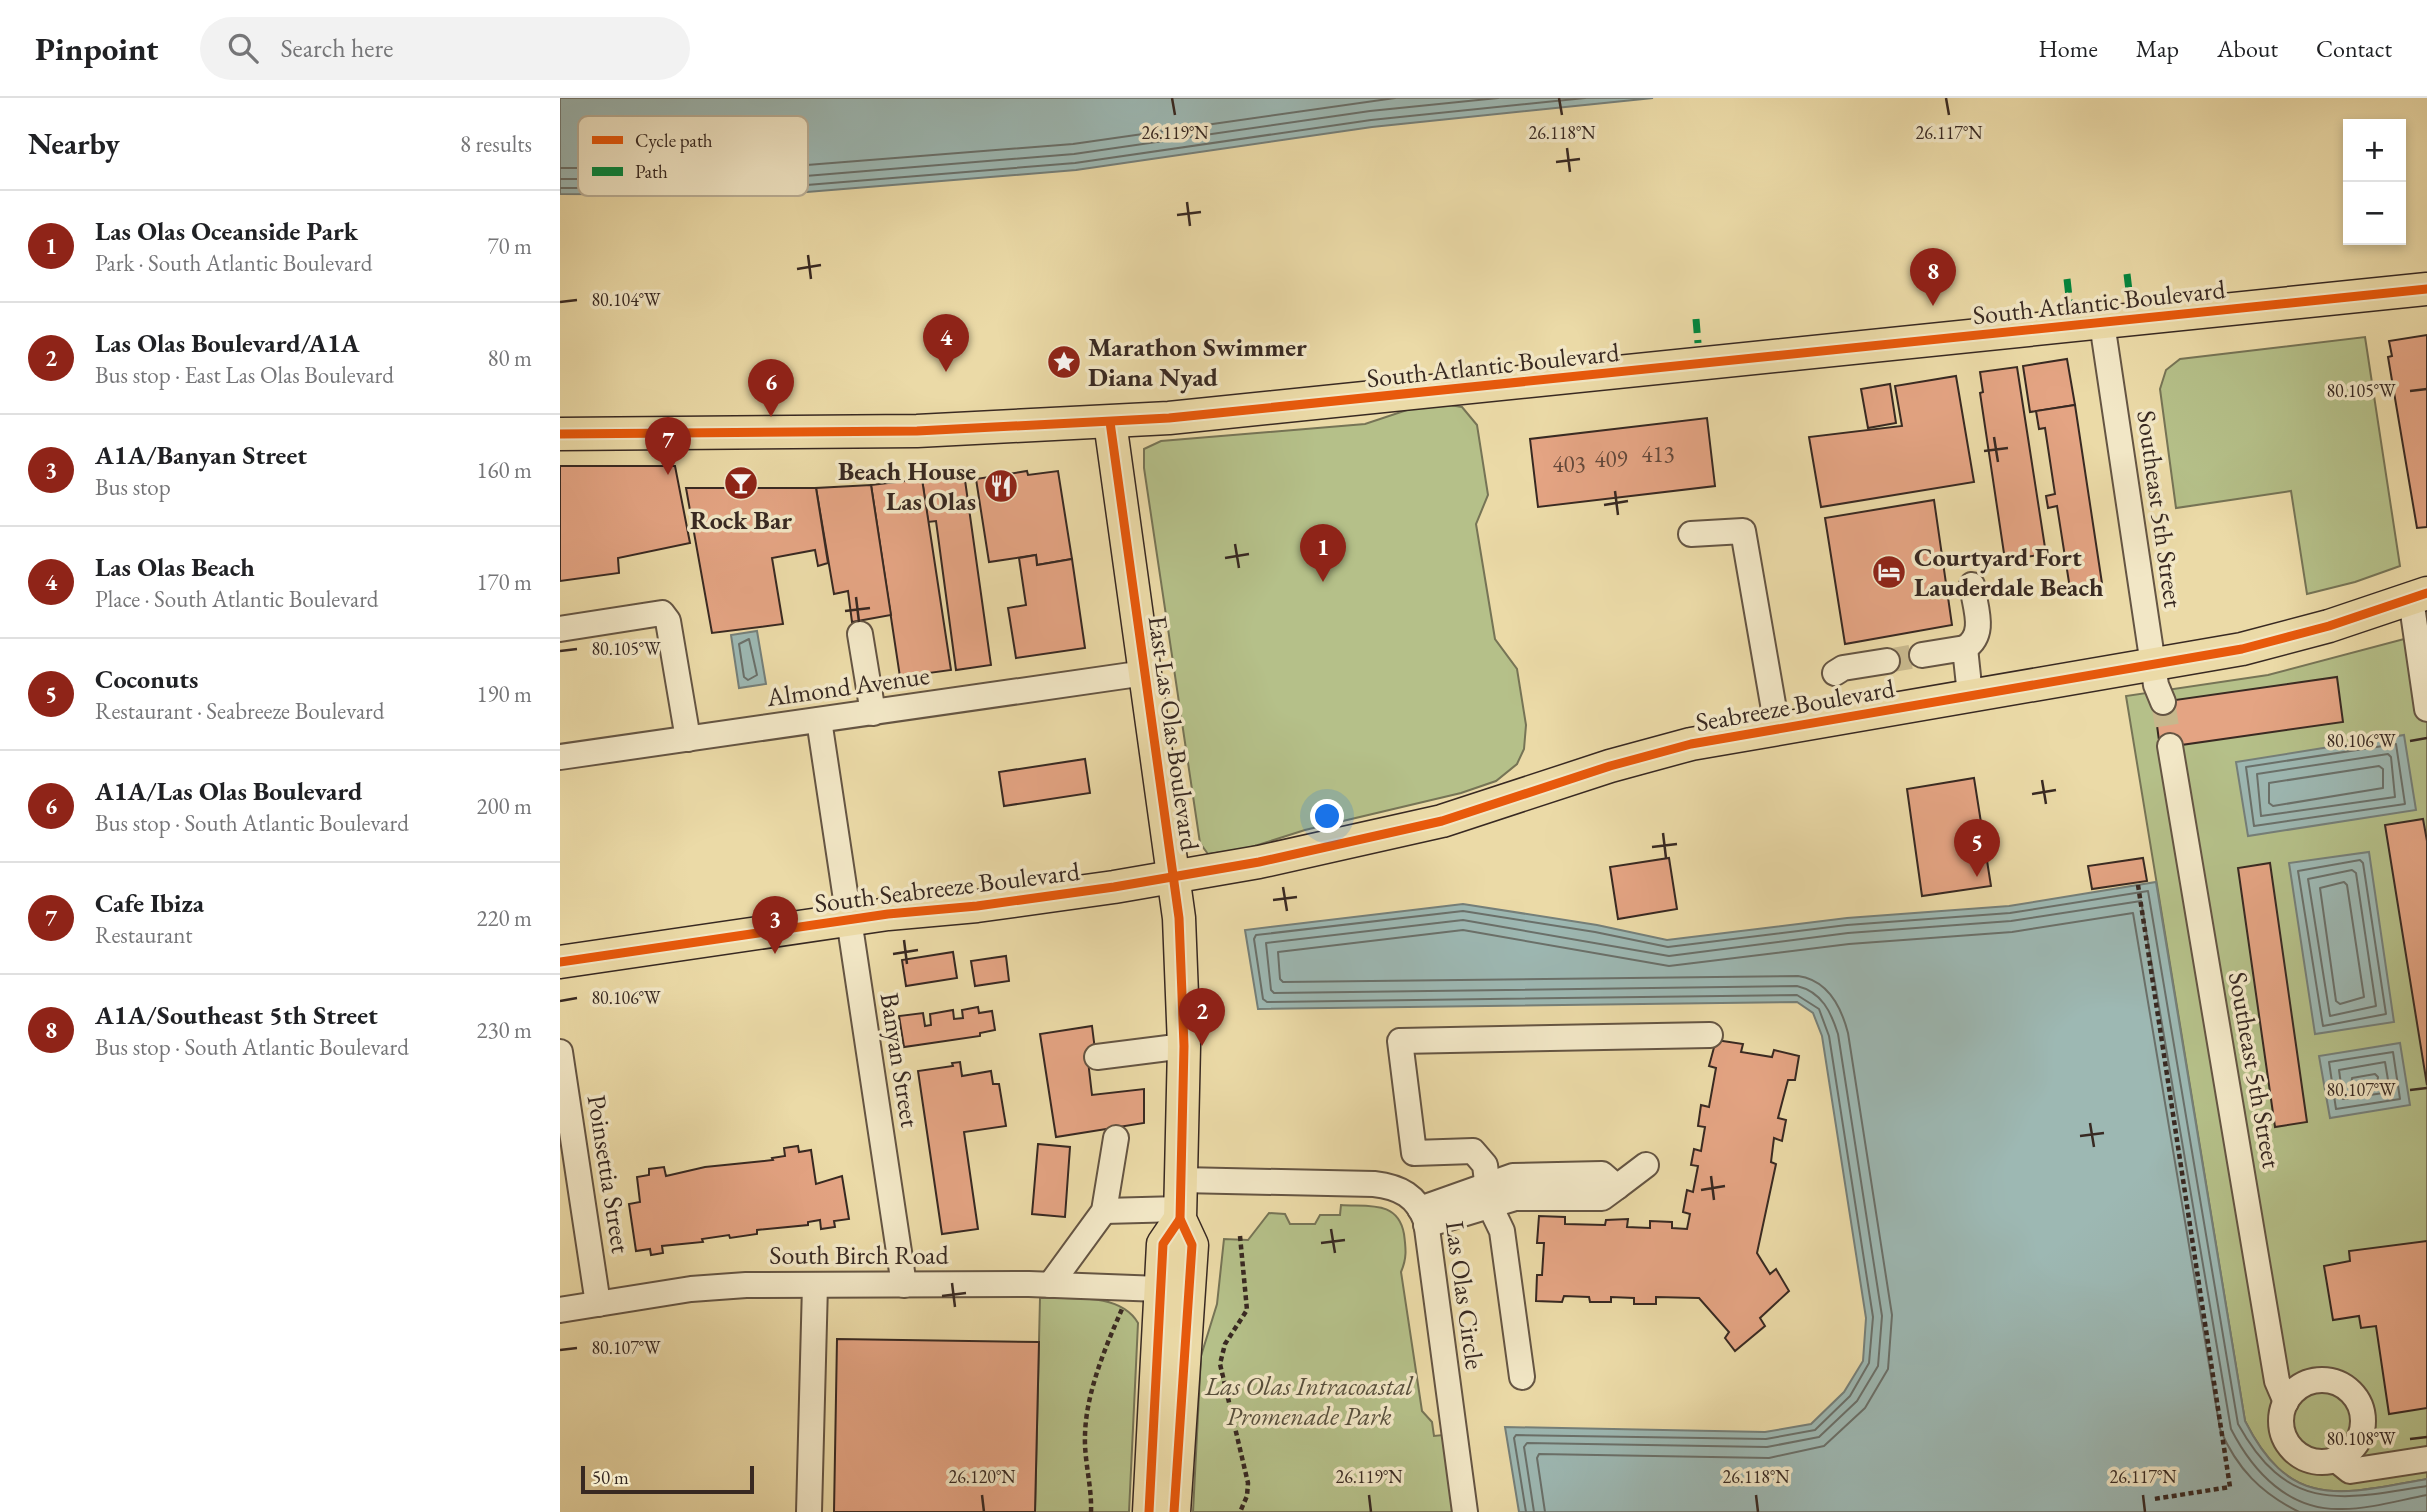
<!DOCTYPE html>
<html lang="en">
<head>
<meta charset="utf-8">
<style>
  :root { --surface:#fff; --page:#f2f2f2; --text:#202124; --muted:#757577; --line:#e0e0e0; --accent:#8f2418 }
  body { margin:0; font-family:"EB Garamond",serif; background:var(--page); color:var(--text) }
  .controls { position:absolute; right:21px; top:21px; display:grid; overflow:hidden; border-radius:0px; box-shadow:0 4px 10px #0003 }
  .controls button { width:63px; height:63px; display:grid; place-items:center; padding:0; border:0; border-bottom:2px solid var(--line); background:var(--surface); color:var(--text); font:35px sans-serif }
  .scale { position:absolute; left:21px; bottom:18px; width:173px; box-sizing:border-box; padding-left:7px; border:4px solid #382922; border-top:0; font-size:19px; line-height:24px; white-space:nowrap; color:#382922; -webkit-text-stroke:5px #f2e7c6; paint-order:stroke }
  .you { position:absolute; left:768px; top:719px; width:24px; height:24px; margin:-18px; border:5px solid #fff; border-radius:50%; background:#1a73e8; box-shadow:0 0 0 10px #1a73e833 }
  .badge { display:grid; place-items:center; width:46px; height:46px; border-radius:50%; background:var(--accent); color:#fff; font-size:23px; font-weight:700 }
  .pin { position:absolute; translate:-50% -58px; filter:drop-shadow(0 2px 4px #0008) }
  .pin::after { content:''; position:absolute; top:37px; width:24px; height:21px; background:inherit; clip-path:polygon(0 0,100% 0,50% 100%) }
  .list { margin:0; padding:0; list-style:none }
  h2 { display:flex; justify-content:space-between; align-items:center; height:91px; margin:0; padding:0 28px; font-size:30px }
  h2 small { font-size:23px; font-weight:400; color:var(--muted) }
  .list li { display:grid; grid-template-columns:46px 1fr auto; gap:21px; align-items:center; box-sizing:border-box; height:112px; padding:0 28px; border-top:2px solid var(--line) }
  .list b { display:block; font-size:26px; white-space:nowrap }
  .list p { margin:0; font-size:23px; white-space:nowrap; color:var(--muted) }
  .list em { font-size:23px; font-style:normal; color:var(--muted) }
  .icon { flex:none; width:38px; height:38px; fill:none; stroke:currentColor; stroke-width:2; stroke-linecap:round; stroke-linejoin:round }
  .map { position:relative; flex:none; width:1867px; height:1414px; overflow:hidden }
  header { display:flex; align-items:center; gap:42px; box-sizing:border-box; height:98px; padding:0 35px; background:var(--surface); border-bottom:2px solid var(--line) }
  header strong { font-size:33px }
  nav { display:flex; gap:38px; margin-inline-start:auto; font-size:24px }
  .search { width:490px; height:63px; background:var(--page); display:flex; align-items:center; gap:18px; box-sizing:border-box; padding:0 24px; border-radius:38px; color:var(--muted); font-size:26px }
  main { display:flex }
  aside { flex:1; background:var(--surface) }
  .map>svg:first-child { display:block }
</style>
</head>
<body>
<header>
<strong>Pinpoint</strong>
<div class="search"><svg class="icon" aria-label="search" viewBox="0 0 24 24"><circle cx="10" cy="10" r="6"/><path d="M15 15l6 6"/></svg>Search here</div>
<nav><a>Home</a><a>Map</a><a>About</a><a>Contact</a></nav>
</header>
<main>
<aside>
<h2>Nearby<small>8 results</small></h2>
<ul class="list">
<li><span class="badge">1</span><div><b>Las Olas Oceanside Park</b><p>Park · South Atlantic Boulevard</p></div><em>70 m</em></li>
<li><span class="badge">2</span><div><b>Las Olas Boulevard/A1A</b><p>Bus stop · East Las Olas Boulevard</p></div><em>80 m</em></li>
<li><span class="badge">3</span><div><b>A1A/Banyan Street</b><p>Bus stop</p></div><em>160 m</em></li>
<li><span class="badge">4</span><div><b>Las Olas Beach</b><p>Place · South Atlantic Boulevard</p></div><em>170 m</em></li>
<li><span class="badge">5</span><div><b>Coconuts</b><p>Restaurant · Seabreeze Boulevard</p></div><em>190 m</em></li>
<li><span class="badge">6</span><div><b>A1A/Las Olas Boulevard</b><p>Bus stop · South Atlantic Boulevard</p></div><em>200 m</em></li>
<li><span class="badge">7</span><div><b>Cafe Ibiza</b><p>Restaurant</p></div><em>220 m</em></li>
<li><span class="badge">8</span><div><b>A1A/Southeast 5th Street</b><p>Bus stop · South Atlantic Boulevard</p></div><em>230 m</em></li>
</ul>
</aside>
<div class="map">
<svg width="1867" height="1414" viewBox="0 0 1867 1414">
  <rect width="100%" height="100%" fill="#ebdaa7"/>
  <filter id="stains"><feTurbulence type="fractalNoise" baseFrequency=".00286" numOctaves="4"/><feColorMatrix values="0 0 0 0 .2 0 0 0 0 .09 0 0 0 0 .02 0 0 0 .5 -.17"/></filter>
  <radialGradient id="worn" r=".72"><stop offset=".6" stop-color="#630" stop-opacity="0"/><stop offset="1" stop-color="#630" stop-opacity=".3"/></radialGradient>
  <g fill="#b5c089" stroke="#767456" stroke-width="2">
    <polygon points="1805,239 1840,468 1795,484 1747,496 1731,393 1616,410 1600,291 1606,272 1620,261"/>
    <polygon points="890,307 902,309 917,327 928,397 916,426 935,541 957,571 966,627 964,651 957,666 936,683 901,695 745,732 685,751 648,756 640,745 584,370 584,351 601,343 805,326 850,311"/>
    <path d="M 1863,536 L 1867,556 L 1867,1381 C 1782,1396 1731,1414 1685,1323 L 1566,598 L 1708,577 Z"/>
    <path d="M 781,1107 C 808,1109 838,1102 844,1136 C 846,1151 847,1160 841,1174 L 862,1313 L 872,1324 L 874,1338 L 883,1337 L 895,1414 L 633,1414 L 641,1258 L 657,1206 L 664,1141 L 688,1142 L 709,1115 L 725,1116 L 730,1126 L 755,1126 L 760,1117 L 780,1117 Z"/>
    <path d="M 480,1200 C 511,1201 560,1194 578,1225 L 569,1414 L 475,1414 Z"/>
  </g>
  <g fill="#9db8b3" stroke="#757f79" stroke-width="2">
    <polygon points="0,0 1093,0 812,29 516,72 210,97 0,96"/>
    <polygon points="197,533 206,586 179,590 171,537"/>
    <polygon points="1844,637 1856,712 1688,738 1676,664"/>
    <polygon points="1809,754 1834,924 1755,936 1729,765"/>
    <path d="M 1596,784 L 1685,1323 C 1731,1414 1782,1396 1867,1381 L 1867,1414 L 959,1414 L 945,1329 L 1205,1334 L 1251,1326 L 1284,1294 L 1303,1263 L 1306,1220 L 1262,938 L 1253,915 L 1237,904 L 698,911 L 685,832 L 903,806 L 1037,827 L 1107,842 L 1287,820 L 1449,808 Z"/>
    <polygon points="1840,945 1850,1007 1770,1020 1759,958"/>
  </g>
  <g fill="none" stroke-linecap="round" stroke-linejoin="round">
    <g stroke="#6a706a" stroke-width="2">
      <polyline points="0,70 209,70 513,46 835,0"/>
      <polyline points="0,81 209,81 514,56 810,13 938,0"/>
      <polyline points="0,90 210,90 515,65 811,22 1025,0"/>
      <polygon points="189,541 197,577 188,582 184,579 179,546"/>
      <polygon points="1836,646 1845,706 1694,728 1686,669"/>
      <polygon points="1828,656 1831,659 1835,699 1701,718 1697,676"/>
      <polygon points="1819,668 1823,671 1823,690 1713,708 1709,705 1709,685"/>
      <polygon points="1800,762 1803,765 1826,916 1763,928 1738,773"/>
      <polygon points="1792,772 1796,775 1816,908 1770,918 1748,781"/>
      <polygon points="1784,784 1787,787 1804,899 1780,906 1776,903 1760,790"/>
      <polygon points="1833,954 1840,1001 1776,1011 1769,964"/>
      <polygon points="1825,964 1830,994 1783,1001 1779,972"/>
      <polygon points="1815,976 1818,979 1817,986 1791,988 1792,980"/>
      <path d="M 966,1414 L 954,1340 L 956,1337 L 1206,1341 L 1255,1332 L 1290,1298 L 1309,1265 L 1313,1219 L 1269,938 L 1259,911 L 1237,897 L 707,904 L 703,901 L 694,841 L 696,837 L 903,813 L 1035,834 L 1108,849 L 1287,827 L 1450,815 L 1588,793 L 1678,1326 C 1727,1414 1778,1403 1867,1388"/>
      <path d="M 974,1414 L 964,1349 L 967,1345 L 1207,1349 L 1259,1339 L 1297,1303 L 1318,1268 L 1322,1218 L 1278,936 C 1271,914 1262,894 1237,888 L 714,895 L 711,892 L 706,845 L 903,822 L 1109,858 L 1288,835 L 1451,823 L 1581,803 L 1671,1331 C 1693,1374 1729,1413 1782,1411 C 1810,1411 1840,1402 1867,1397"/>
      <path d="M 985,1414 L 977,1360 L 979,1356 L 1209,1360 L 1264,1348 L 1305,1310 L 1328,1271 L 1332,1217 L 1288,935 C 1281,908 1268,882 1238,878 L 723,884 L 720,881 L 718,854 L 903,832 L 1109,868 L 1289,846 L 1452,834 L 1573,815 L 1660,1331 C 1677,1371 1701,1395 1739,1414"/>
    </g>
  </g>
  <g fill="#e4a483" stroke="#382922" stroke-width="2">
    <polygon points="1867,237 1867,429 1857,430 1828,259 1832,258 1829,243"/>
    <polygon points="1507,261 1515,307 1470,314 1463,268"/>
    <polygon points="1457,269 1486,456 1445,462 1420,295 1423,294 1420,274"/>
    <polygon points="1396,278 1414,384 1261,409 1249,339 1342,328 1335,288"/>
    <polygon points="1330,286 1336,325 1308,330 1301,291"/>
    <polygon points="1515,307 1543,492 1511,497 1497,408 1488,410 1486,398 1495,396 1485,330 1479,331 1476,313"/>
    <polygon points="1147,320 1155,388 978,409 970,341"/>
    <polygon points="0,368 115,368 130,445 58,460 59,475 0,483"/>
    <polygon points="467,373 468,377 498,373 512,461 477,467 476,457 429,464 416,381"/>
    <polygon points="404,375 431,567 396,572 376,423 368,424 362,381"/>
    <polygon points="362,381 391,572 340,579 311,387"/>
    <polygon points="311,387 331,517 292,524 288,493 274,496 256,390"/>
    <polygon points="126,390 256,390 268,465 258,468 255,452 212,460 223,526 152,535"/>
    <polygon points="1374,402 1392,527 1285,546 1265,420"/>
    <polygon points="476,457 477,467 512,461 525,550 456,560 448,510 466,507 459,460"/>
    <polygon points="1777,579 1783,624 1600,650 1594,605"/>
    <polygon points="525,661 530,695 444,708 439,674"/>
    <polygon points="1414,680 1431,788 1362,798 1347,691"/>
    <polygon points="1863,721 1867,743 1867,987 1825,727"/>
    <polygon points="1109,760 1117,811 1058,821 1050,769"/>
    <polygon points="1583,760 1587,783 1532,791 1528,768"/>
    <polygon points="1710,765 1747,1024 1715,1029 1678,770"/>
    <polygon points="393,854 397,880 346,888 342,862"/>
    <polygon points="446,858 449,883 415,888 411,863"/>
    <polygon points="418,909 419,915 432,913 435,932 420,935 420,938 344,949 339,918 363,915 365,928 371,927 370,916 393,912 394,921 403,920 402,912"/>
    <polygon points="532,928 535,952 527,954 532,997 584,991 584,1025 496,1039 480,936"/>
    <polygon points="1156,942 1183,946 1181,954 1212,959 1214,952 1239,958 1235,982 1228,982 1218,1020 1226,1022 1222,1043 1214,1040 1211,1064 1216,1066 1197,1155 1210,1176 1216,1171 1229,1193 1200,1220 1205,1228 1175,1253 1165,1240 1169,1234 1139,1200 1096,1199 1096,1206 1074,1206 1074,1200 1051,1199 1051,1204 1030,1204 1029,1199 1004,1198 1002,1204 976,1203 977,1177 982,1177 984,1145 977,1145 979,1118 1005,1119 1005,1126 1045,1127 1046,1122 1068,1121 1067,1129 1090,1130 1090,1123 1112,1124 1112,1130 1127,1131 1130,1116 1123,1114 1127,1092 1133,1094 1138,1068 1131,1067 1134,1051 1141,1053 1145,1029 1138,1028 1141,1007 1149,1009 1156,970 1149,968"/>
    <polygon points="400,964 402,978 431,973 433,986 439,986 446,1028 404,1034 418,1131 382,1136 358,973 393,968 392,965"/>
    <polygon points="478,1046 510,1049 505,1119 472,1116"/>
    <polygon points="238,1048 239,1054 251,1052 256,1086 282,1078 289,1121 274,1123 275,1129 261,1131 260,1122 248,1124 248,1127 197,1132 197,1136 170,1140 169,1137 142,1141 143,1144 102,1148 103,1155 91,1157 90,1151 76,1153 69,1106 80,1104 77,1079 89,1077 89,1071 104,1069 106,1078 145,1069 213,1062 212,1060 225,1058 224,1050"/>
    <polygon points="1867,1143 1867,1310 1829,1316 1816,1228 1801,1230 1799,1218 1773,1222 1764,1168 1790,1163 1789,1153"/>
    <polygon points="277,1241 479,1244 475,1414 274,1414"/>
  </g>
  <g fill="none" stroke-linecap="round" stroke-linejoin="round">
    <g stroke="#c7b78c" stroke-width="24" stroke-dasharray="24 12" stroke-linecap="butt">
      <polyline points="1327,563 1362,557"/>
      <polyline points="1603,604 1610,648"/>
    </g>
    <g stroke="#655543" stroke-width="28">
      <g id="minor">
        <polyline points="1542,225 1596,587 1603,604"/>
        <polyline points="1131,436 1183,433 1217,629"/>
        <polyline points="1851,501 1867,611"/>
        <polyline points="0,531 102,515 108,523 128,641"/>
        <polyline points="300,536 313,615"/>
        <path d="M 1405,550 C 1427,536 1415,510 1412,487"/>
        <polyline points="1362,557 1405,550 1410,597"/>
        <polyline points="1275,575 1283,570 1327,563"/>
        <polyline points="259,622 344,1187"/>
        <polyline points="1610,648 1717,1283 1726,1304"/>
        <polyline points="0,659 585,575"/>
        <polyline points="0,954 38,1206"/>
        <polyline points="537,959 624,948"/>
        <path d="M 621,1082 L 814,1086 C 840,1089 857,1098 866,1123 L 905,1414"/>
        <polyline points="1057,1089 1086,1067"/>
        <polyline points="860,1111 953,1078 1042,1076 1057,1089 1042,1100 955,1100 866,1127"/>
        <polyline points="544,1113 620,1111"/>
        <polyline points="490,1187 544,1113 556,1040"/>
        <polyline points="0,1212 131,1191 186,1187 469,1186 600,1191"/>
        <polyline points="962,1279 942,1133 930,1108 925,1067 913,1053 854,1055 840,943 1150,937"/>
        <circle cx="1762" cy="1323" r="41"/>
        <polyline points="1775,1361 1790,1373 1867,1361"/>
        <polyline points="249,1414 255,1187"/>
      </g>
    </g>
    <g stroke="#382922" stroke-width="35">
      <g id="major">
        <polyline points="550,324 619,820 624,948 620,1121 632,1147 614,1414"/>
        <polyline points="0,336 357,333 609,320 1867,191"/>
        <polyline points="0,864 328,816 417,808 554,789 699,764 882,723 1050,668 1131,646 1682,551 1769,528 1867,495"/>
        <polyline points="589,1414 603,1146 620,1121"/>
      </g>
    </g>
    <g stroke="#382922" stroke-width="4.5" stroke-dasharray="5 3.5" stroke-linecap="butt">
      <polyline points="1578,787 1670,1389 1594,1401"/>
      <polyline points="680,1138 687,1212 665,1246 660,1266 688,1385 687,1398 680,1414"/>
      <path d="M 531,1414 C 532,1388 524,1363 525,1337 C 526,1295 545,1250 562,1211"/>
    </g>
    <use href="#minor" stroke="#f2e7c6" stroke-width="24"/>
    <use href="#major" stroke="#ebdaa7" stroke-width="32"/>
    <g stroke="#00873e" stroke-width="7" stroke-dasharray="14 7" stroke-linecap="butt">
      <polyline points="1567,176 1570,201"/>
      <polyline points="1507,181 1510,208"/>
      <polyline points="1136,221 1138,245"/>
    </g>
    <g stroke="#f2e7c6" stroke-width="13">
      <g id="cycleway">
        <polyline points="550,324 619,820 624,948 620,1121 632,1147 614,1414"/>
        <polyline points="0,336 357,333 609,320 1867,191"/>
        <polyline points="0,864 328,816 417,808 554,789 699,764 882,723 1050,668 1131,646 1682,551 1769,528 1867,495"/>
        <polyline points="589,1414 603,1146 620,1121"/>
      </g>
    </g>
    <use href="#cycleway" stroke="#e8590c" stroke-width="9"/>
  </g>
  <path fill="none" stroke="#382922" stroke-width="2.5" d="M 612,0 L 615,17M 999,0 L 1002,17M 1386,0 L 1389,17M 1007,50 L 1010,74M 996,64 L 1020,61M 627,104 L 630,128M 617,117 L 641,114M 248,157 L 251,181M 237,171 L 261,167M 0,204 L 17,202M 1850,293 L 1867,291M 1434,339 L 1438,364M 1424,353 L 1448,350M 1055,393 L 1058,417M 1044,407 L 1068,403M 675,446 L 679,470M 665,460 L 689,456M 296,499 L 299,524M 285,513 L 310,510M 0,553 L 17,551M 1850,643 L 1867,640M 1482,682 L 1486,706M 1472,696 L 1496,692M 1103,735 L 1106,760M 1092,749 L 1117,746M 723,789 L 727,813M 713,802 L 737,799M 344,842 L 347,866M 333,856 L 358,852M 0,903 L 17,900M 1850,992 L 1867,990M 1530,1025 L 1534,1049M 1520,1038 L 1544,1035M 1151,1078 L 1154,1102M 1141,1092 L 1165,1088M 771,1131 L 775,1155M 761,1145 L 785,1142M 392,1185 L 395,1209M 382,1198 L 406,1195M 0,1252 L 17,1250M 1850,1341 L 1867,1339M 422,1397 L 424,1414M 809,1397 L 811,1414M 1196,1397 L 1198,1414M 1583,1397 L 1585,1414"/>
  <defs>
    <g id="sight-disc" transform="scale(1.75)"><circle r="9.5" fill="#8f2418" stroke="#f2e7c6"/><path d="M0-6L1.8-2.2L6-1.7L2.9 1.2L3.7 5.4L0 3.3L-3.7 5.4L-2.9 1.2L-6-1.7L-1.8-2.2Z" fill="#fff"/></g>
    <g id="bar-disc" transform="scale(1.75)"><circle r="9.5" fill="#8f2418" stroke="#f2e7c6"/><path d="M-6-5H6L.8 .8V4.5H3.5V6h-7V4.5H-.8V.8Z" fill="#fff"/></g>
    <g id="restaurant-disc" transform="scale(1.75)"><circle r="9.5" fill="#8f2418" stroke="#f2e7c6"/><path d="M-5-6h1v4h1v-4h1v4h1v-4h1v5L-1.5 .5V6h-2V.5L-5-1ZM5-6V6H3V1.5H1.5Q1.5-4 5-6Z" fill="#fff"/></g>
    <g id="hotel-disc" transform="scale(1.75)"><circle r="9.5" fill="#8f2418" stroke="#f2e7c6"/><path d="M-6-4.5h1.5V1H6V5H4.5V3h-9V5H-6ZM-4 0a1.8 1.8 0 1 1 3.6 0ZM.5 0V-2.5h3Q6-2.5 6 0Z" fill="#fff"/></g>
  </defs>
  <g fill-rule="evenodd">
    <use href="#sight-disc" x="504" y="264"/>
    <use href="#bar-disc" x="181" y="385"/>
    <use href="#restaurant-disc" x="441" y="388"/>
    <use href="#hotel-disc" x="1329" y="474"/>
  </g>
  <g text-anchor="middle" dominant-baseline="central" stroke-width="7" stroke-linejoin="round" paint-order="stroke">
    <g font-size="23" fill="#63483a">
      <text x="1098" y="356">413</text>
      <text x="1051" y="361">409</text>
      <text x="1009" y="366">403</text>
    </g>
    <g font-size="26" fill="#382922" stroke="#f2e7c6">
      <text transform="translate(1539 204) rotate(-6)">South Atlantic Boulevard</text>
      <text transform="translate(933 267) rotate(-6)">South Atlantic Boulevard</text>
      <text transform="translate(1600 411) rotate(82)">Southeast 5th Street</text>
      <text transform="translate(288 588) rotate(-8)">Almond Avenue</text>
      <text transform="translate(1235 607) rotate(-10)">Seabreeze Boulevard</text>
      <text transform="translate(614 635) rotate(82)">East Las Olas Boulevard</text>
      <text transform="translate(387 789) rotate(-7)">South Seabreeze Boulevard</text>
      <text transform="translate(340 962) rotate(81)">Banyan Street</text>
      <text transform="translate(1695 972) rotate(80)">Southeast 5th Street</text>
      <text transform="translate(49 1076) rotate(81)">Poinsettia Street</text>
      <text x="299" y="1157">South Birch Road</text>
      <text transform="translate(905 1197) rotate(82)">Las Olas Circle</text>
    </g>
    <g font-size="26" font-weight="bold" fill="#382922" stroke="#f2e7c6" text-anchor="start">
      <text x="528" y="249">Marathon Swimmer<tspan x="528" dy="30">Diana Nyad</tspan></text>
      <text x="416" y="373" text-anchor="end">Beach House<tspan x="416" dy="30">Las Olas</tspan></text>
      <text x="181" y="422" text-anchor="middle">Rock Bar</text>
      <text x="1354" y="459">Courtyard Fort<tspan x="1354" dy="30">Lauderdale Beach</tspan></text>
    </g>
    <g font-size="26" font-style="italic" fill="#574f3c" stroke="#f2e7c6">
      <text x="749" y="1288">Las Olas Intracoastal<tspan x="749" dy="30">Promenade Park</tspan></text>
    </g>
  </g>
  <rect x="18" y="18" width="230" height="80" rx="10" fill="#f2e7c6" stroke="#baae95" stroke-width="2"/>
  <rect x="32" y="38" width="31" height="8" fill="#e8590c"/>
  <rect x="32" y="69" width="31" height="9" fill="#00873e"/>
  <g font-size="19" fill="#382922">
    <text x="75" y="49">Cycle path</text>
    <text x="75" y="80">Path</text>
  </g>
  <g font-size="18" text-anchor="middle" fill="#382922" stroke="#f2e7c6" stroke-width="7" stroke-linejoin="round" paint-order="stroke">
    <text x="615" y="41">26.119°N</text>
    <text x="1002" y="41">26.118°N</text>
    <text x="1389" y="41">26.117°N</text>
    <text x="66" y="208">80.104°W</text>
    <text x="1801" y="299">80.105°W</text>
    <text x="66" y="557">80.105°W</text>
    <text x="1801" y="649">80.106°W</text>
    <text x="66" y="906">80.106°W</text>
    <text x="1801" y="998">80.107°W</text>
    <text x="66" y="1256">80.107°W</text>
    <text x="1801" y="1347">80.108°W</text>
    <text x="422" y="1385">26.120°N</text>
    <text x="809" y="1385">26.119°N</text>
    <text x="1196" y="1385">26.118°N</text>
    <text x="1583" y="1385">26.117°N</text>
  </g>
  <rect width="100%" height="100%" filter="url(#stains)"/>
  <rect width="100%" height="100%" fill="url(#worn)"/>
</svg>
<div class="controls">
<button>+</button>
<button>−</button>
</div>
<div class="scale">50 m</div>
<div class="you"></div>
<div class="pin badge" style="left:763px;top:484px">1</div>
<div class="pin badge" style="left:642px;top:948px">2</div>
<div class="pin badge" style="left:215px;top:856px">3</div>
<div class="pin badge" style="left:386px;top:274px">4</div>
<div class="pin badge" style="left:1417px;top:779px">5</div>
<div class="pin badge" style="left:211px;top:319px">6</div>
<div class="pin badge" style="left:108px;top:377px">7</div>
<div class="pin badge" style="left:1373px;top:208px">8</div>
</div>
</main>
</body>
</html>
